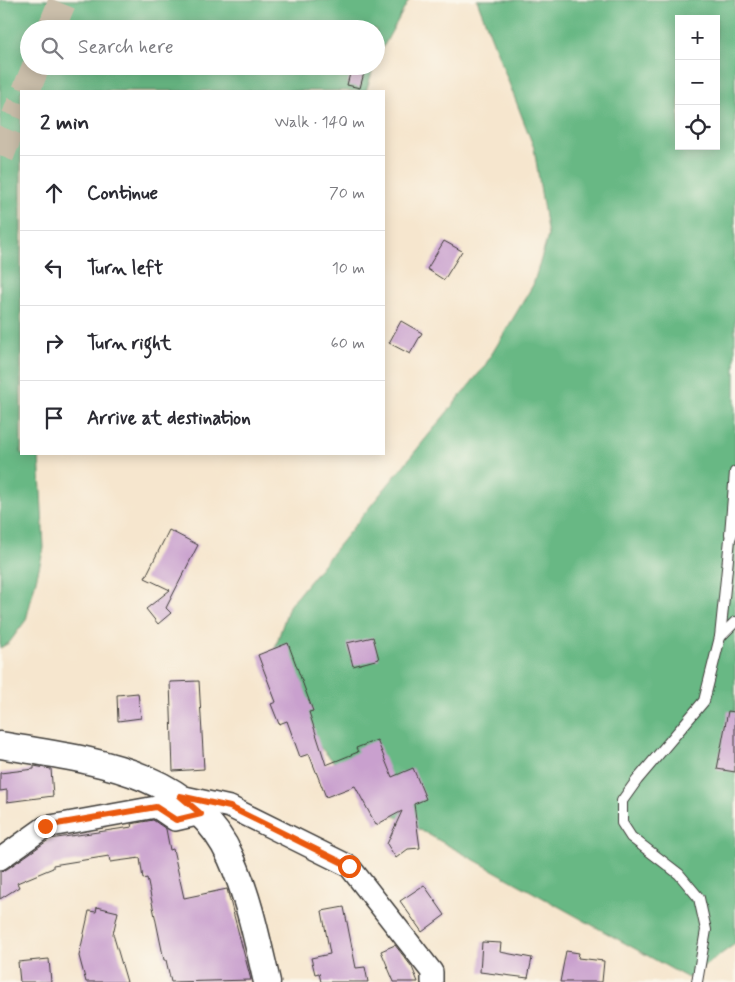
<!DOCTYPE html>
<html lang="en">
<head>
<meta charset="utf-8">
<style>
  :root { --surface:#fff; --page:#f7f7f7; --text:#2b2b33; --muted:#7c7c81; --line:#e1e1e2 }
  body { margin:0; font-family:Mynerve,sans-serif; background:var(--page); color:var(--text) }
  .controls { position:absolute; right:15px; top:15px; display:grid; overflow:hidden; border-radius:0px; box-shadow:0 2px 12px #0003 }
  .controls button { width:45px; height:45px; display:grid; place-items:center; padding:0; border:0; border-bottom:1px solid var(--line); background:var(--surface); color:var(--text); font:25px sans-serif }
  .stop { position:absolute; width:15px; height:15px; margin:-11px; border:4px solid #ea580c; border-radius:50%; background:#fff }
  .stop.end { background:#ea580c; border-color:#fff; box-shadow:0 1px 5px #0008 }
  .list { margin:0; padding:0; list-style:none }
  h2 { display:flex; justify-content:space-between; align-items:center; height:65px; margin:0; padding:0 20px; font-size:21px }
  h2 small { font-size:16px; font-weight:400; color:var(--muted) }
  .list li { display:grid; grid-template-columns:32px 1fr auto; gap:15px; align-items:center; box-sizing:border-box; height:75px; padding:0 20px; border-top:1px solid var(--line) }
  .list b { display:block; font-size:19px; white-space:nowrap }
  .list em { font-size:16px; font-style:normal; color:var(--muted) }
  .icon { flex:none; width:28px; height:28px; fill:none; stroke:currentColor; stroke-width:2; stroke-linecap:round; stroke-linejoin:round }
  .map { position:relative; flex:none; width:735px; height:982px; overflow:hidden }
  .search { position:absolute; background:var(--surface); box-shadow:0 2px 12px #0003; left:20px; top:20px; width:365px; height:55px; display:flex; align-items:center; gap:12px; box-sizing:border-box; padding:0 18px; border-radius:28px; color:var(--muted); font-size:19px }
  .panel { position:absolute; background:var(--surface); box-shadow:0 2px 12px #0003; left:20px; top:90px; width:365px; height:365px; border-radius:0px }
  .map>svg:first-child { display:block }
</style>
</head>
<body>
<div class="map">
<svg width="735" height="982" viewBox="0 0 735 982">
  <rect width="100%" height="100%" fill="#fbf7ec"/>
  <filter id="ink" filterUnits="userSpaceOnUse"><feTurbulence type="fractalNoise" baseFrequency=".02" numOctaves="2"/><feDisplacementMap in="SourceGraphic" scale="10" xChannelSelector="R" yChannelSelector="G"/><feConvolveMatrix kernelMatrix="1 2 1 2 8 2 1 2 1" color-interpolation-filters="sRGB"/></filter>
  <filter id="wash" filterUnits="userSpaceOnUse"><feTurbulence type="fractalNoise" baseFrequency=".0096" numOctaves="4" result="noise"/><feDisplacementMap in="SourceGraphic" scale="20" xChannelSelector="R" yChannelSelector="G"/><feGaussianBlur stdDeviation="1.12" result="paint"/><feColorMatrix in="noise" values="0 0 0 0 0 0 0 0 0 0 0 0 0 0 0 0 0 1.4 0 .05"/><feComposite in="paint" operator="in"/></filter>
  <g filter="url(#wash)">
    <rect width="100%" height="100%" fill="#f6e6ce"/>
    <g fill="#68b884" stroke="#426a50" fill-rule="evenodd">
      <polygon points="0,0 409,0 376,60 376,29 29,29 29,66 374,66 366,91 21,91 21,454 39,454 44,548 26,620 9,643 0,648"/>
      <path d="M 477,0 L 735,0 L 735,944 L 688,978 L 375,805 L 319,746 L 274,651 L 289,606 L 484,367 L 533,285 L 548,236 L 534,148 ZM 679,19 L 716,19 L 716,146 L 679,146 Z"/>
    </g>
    <g id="blocks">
      <g fill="#c9a0ce">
        <polygon points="352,66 365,69 360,88 347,85"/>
        <polygon points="444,241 462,251 444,280 427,269"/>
        <polygon points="401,321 422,333 410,354 389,343"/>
        <polygon points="169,530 198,545 166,608 171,613 158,624 146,609 170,590 145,578"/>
        <polygon points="373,637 379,659 353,666 347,643"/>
        <polygon points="288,643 313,711 309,712 326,765 358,752 356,748 377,740 392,777 413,768 426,799 414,804 420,848 408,849 396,858 387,844 402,811 376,825 355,786 326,797 309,754 300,757 287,721 279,724 271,704 276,702 258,655"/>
        <polygon points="199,681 204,769 173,771 170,682"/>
        <polygon points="138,693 141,718 118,721 117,695"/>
        <polygon points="728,711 735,712 735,772 717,769"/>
        <polygon points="34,766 51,769 53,796 7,802 7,790 0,791 0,773 34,769"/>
        <polygon points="153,820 166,829 170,850 173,849 184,898 227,889 251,980 171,982 166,960 164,960 147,878 143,879 140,858 110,862 109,856 53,865 53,868 17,883 19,887 0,899 0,871 7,869 50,839 132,827 131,824"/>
        <polygon points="424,885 445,915 422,932 400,901"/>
        <polygon points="97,907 118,912 113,934 127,982 86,982 79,956 89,911 96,912"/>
        <polygon points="344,907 356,968 365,967 368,982 321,982 319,973 315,974 311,958 330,954 322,911"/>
        <polygon points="482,942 501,943 500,952 532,958 528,978 480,972"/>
        <polygon points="395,945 412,967 418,982 394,982 381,951"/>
        <polygon points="566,951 579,953 578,958 604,961 602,982 560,982"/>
        <polygon points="49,959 51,982 20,982 18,962"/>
      </g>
    </g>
  </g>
  <g filter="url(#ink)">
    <use href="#blocks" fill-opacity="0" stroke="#3d3a37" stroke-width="1"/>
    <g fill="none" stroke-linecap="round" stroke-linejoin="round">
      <g stroke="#cabeaa" stroke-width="28" stroke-dasharray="28 14" stroke-linecap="butt">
        <polyline points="51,29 63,0"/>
        <polyline points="26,91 36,66"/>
        <polyline points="0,156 21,103"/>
      </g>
      <g stroke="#3d3a37" stroke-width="12">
        <g id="service">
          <polyline points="730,534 735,472"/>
          <polyline points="720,637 735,622"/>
          <polyline points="697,982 706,930 699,898 679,874 631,837 622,823 622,801 637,780 704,701 720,637 730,539 735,526"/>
        </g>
      </g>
      <g stroke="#3d3a37" stroke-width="24">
        <g id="minor">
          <polyline points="180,796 230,807 349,866 432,972 432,982"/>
          <polyline points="0,859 45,827 156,807 175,820 201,814"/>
        </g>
      </g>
      <g stroke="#3d3a37" stroke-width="29">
        <path id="tertiary" d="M 0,745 C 85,760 191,768 231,858 C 249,898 257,940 267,982"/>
      </g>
      <use href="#service" stroke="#fff" stroke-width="10"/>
      <use href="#minor" stroke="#fff" stroke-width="21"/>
      <use href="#tertiary" stroke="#fff" stroke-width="26"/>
    </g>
  </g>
  <g fill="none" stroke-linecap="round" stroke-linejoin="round" filter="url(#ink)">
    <polyline stroke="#ea580c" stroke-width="6" points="45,826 156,807 176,820 201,814 180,796 230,807 349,866"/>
  </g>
</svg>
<div class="controls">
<button>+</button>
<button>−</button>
<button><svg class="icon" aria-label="locate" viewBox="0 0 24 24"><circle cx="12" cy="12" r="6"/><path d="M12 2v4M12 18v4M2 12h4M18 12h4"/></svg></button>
</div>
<div class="stop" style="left:349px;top:866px"></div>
<div class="stop end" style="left:45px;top:826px"></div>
<div class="search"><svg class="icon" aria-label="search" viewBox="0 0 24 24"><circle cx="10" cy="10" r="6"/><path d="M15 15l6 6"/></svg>Search here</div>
<section class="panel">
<h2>2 min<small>Walk · 140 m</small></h2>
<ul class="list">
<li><svg class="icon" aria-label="ahead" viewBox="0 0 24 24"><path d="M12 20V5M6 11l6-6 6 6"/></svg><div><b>Continue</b></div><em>70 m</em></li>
<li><svg class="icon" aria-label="left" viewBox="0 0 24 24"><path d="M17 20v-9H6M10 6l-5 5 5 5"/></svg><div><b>Turn left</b></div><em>10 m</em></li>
<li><svg class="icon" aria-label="right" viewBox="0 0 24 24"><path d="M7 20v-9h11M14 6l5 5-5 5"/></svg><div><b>Turn right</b></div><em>60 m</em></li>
<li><svg class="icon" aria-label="arrive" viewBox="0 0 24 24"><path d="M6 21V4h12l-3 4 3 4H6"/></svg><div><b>Arrive at destination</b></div></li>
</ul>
</section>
</div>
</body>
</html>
